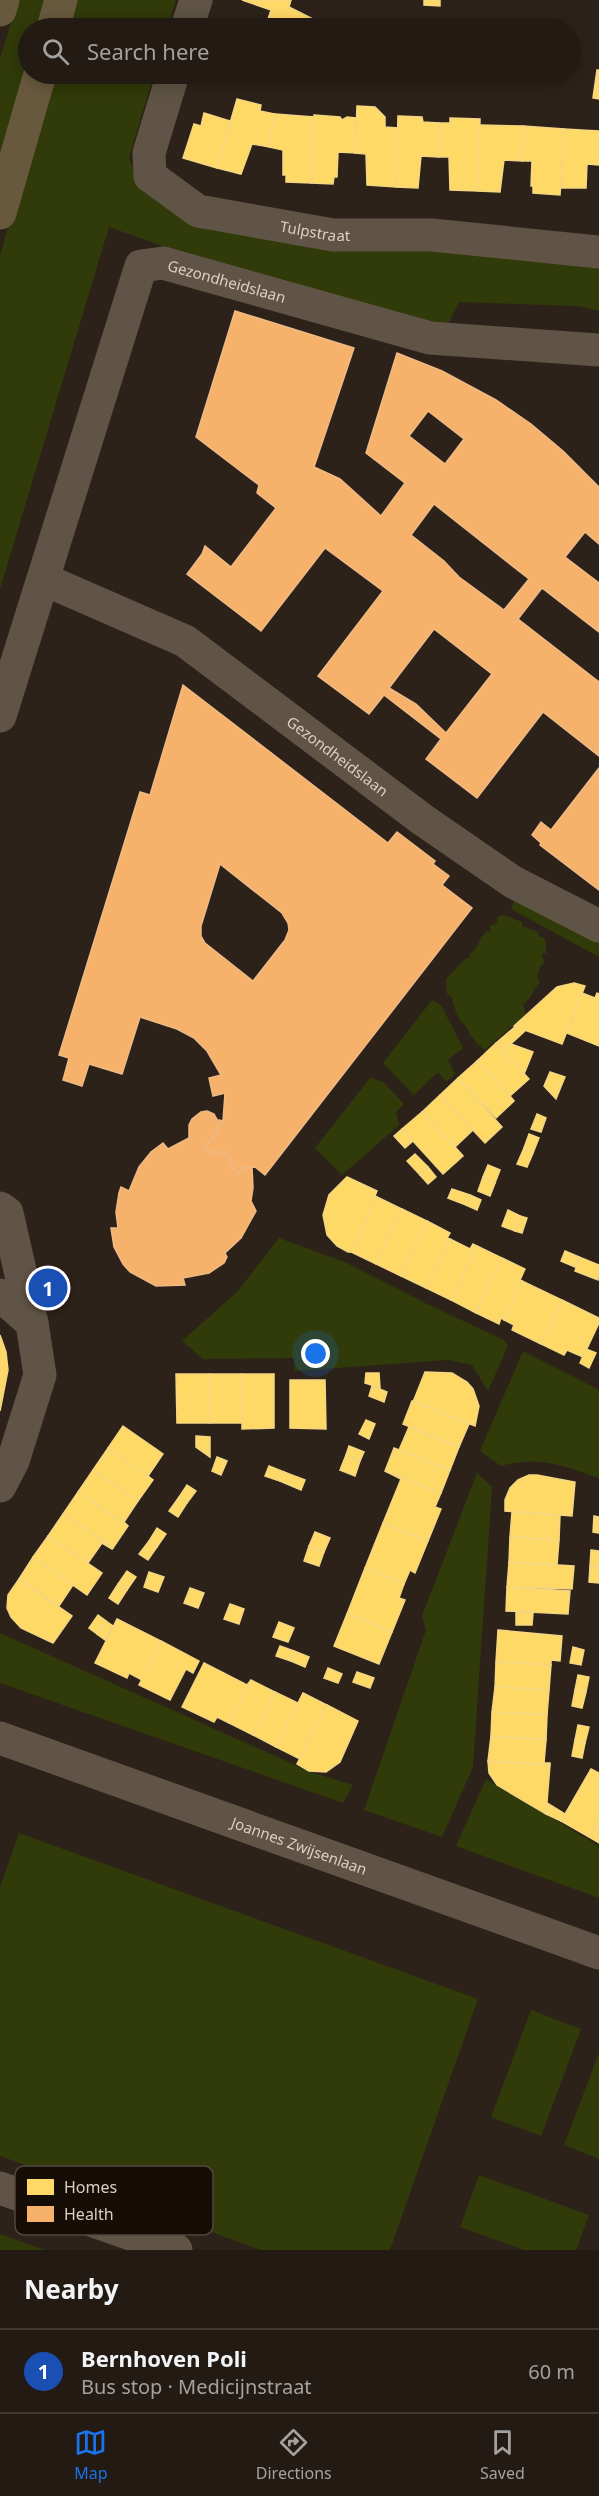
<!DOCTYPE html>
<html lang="en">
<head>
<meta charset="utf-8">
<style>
  :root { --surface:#221a13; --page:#2a231c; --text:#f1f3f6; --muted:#a2a1a0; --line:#3f3833; --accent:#1a73e8 }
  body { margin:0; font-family:"Noto Sans",sans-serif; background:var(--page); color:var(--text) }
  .you { position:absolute; left:316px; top:1354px; width:21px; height:21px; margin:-15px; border:4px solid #fff; border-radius:50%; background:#1a73e8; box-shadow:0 0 0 9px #1a73e833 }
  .badge { display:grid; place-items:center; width:39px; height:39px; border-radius:50%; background:var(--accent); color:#fff; font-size:20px; font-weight:700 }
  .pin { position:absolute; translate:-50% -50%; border:3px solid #fff; box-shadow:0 2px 6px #0006 }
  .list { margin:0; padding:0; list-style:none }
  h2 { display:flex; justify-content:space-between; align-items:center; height:78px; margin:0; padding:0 24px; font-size:26px }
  h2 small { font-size:20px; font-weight:400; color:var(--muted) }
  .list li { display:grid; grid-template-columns:39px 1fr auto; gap:18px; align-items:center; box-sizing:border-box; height:84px; padding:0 24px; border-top:2px solid var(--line) }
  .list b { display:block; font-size:22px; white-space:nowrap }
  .list p { margin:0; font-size:20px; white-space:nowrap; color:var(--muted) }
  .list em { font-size:20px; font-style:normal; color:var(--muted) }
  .icon { flex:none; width:33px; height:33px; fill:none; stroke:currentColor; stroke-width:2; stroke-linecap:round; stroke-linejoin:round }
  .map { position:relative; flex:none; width:599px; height:2250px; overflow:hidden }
  .search { position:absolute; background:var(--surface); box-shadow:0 3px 15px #0003; left:18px; right:18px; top:18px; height:66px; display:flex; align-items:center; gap:15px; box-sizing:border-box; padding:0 21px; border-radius:33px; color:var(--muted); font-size:22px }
  .sheet { height:162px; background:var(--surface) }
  nav { display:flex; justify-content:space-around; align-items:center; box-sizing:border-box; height:84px; border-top:2px solid var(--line); background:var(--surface); font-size:16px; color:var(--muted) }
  nav a { display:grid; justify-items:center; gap:3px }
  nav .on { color:var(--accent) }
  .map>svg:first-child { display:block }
</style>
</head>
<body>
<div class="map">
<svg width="599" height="2250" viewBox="0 0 599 2250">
  <rect width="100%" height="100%" fill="#2d2219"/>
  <g fill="#313a09">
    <polygon points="18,0 47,0 40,28 28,28 28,68 0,172 0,59"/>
    <polygon points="73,0 176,0 167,28 65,28"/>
    <polygon points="52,74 154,74 129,158 141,187 174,212 599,259 599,311 579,306 459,302 447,326 314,300 109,227 0,589 0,255"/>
    <polygon points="517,894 599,938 599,957 511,909"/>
    <path d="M 504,915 L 522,922 L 522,926 L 538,932 L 539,937 L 543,937 L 546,942 L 546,953 L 542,954 L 544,963 L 540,967 L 537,977 L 540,982 C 533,989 531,1000 523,1004 L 526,1014 L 485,1050 C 476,1043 470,1037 466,1026 C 459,1022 453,1006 452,997 L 447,994 L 446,979 L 465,959 L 469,958 L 470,954 C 478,949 479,938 487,931 L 491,932 L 489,926 L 497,923 L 498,916 Z"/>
    <polygon points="432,1000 441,1005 463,1048 448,1060 455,1074 446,1082 438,1072 414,1095 383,1063"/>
    <polygon points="371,1077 384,1083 404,1104 396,1112 399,1125 342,1175 315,1148"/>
    <polygon points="279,1238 347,1263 425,1303 504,1340 508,1346 488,1391 472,1365 448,1360 295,1371 294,1358 203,1359 182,1341 237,1292"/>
    <path d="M 523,1351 L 599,1390 L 599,1478 C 564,1466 538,1455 501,1466 L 480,1451 Z"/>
    <polygon points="477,1473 492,1487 473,1767 442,1837 364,1810 426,1630 422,1616"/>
    <polygon points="0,1633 311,1772 353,1785 343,1803 0,1683"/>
    <polygon points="486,1779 599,1846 599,1898 456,1846"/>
    <polygon points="19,1833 478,1999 390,2250 261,2250 0,2156 0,1887"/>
    <polygon points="531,2010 581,2029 541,2136 491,2117"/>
    <polygon points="599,2053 599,2159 564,2145"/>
    <polygon points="479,2175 589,2215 576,2250 524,2250 460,2227"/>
    <polygon points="0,2234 45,2250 0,2250"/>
  </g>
  <g fill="#ffd966" stroke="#f4d682" stroke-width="1.5">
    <polygon points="242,0 291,0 289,7 321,23 318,28 276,28 266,25 271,10"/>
    <polygon points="424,0 440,0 440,6 424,5"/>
    <polygon points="597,70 599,70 599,99 593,98"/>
    <polygon points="237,99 261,105 260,111 275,114 269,147 252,144 241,174 217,168"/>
    <polygon points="357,106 375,107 385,117 385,127 398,128 396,187 367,185 366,154 355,153"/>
    <polygon points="204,113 230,121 217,168 183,158 194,124 201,126"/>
    <polygon points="275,114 314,117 311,183 286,182 286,175 283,175 283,150 269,147"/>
    <polygon points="314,115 340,117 342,120 347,117 356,118 355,153 338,152 337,177 334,177 333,184 311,183"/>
    <polygon points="398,116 422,117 423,122 439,123 438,157 421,156 418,188 396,187"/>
    <polygon points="450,118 480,119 478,191 450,190 449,157 438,157 439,123 450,123"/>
    <polygon points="480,125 523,126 522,161 504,160 500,192 478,191"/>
    <polygon points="523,126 564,129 560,195 533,193 533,186 531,186 532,161 522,161"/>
    <polygon points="564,129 599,131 599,165 587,164 586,188 561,188"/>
    <polygon points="574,983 585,986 562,1044 514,1026 557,987"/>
    <polygon points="582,993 595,998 597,993 599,994 599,1046 567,1033"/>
    <polygon points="516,1026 526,1030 503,1051 496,1043"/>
    <polygon points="496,1043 529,1079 510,1096 514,1101 477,1061"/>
    <polygon points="511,1044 533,1052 524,1074 503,1051"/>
    <polygon points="477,1061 514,1101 496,1118 458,1078"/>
    <polygon points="550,1072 565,1077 556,1099 544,1086"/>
    <polygon points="458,1078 502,1127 485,1143 440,1095"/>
    <polygon points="440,1095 473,1130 455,1147 463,1156 422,1112"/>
    <polygon points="422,1112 463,1156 443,1174 402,1129"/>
    <polygon points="537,1114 546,1118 541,1132 531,1129"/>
    <polygon points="402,1129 413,1141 405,1148 394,1136"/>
    <polygon points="529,1134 539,1138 533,1153 524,1148"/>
    <polygon points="524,1148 533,1153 527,1167 517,1164"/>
    <polygon points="415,1154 428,1167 420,1175 407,1161"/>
    <polygon points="488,1165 500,1170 495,1183 483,1177"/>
    <polygon points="428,1167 436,1177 428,1184 420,1175"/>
    <polygon points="347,1177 377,1191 375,1196 377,1197 351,1252 348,1252 337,1246 327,1235 323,1215 329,1195"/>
    <polygon points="483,1177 495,1183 490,1196 478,1191"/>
    <polygon points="452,1189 470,1195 466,1205 448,1198"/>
    <polygon points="470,1195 481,1200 477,1210 466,1205"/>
    <polygon points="377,1197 402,1209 376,1264 351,1252"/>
    <polygon points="402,1209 427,1221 401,1276 376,1264"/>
    <polygon points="508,1210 520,1216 515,1231 502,1226"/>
    <polygon points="520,1216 527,1218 522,1233 515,1231"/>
    <polygon points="427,1221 450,1233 447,1238 450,1239 426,1288 401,1276"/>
    <polygon points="450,1239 470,1249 473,1244 477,1246 451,1300 426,1288"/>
    <polygon points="477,1246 502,1258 476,1313 451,1300"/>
    <polygon points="565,1251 579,1257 575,1267 561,1261"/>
    <polygon points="579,1257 599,1265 598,1280 575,1271"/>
    <polygon points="502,1258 525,1269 520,1280 522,1281 504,1320 501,1318 499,1324 476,1313"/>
    <polygon points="522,1281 562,1300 541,1344 512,1330 514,1325 504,1320"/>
    <polygon points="562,1300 599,1318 599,1323 583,1357 567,1350 564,1355 541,1344"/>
    <polygon points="0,1335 6,1352 8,1370 0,1411"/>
    <polygon points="586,1349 596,1353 589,1368 580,1363"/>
    <polygon points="425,1372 452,1373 467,1382 473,1389 479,1406 475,1426 413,1402"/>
    <polygon points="366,1373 379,1373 380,1388 365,1383"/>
    <polygon points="176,1374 210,1374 210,1423 177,1423"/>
    <rect x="210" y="1374" width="32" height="49"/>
    <polygon points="242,1374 274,1374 274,1428 242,1429"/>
    <polygon points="290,1380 325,1380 326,1429 290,1428"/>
    <polygon points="372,1386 387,1392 384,1402 369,1396"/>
    <polygon points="412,1401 469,1424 459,1447 403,1424"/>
    <polygon points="366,1420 375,1424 369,1439 359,1434"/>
    <polygon points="123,1426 163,1454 148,1476 153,1480 108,1448"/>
    <polygon points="409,1427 459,1447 450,1470 399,1450"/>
    <polygon points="196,1436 210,1437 210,1457 196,1447"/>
    <polygon points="349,1446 364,1452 360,1461 346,1455"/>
    <polygon points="108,1448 153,1480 138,1501 93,1470"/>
    <polygon points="394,1448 450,1470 441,1493 385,1471"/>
    <polygon points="346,1455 360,1461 355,1476 340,1470"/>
    <polygon points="217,1457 227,1461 221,1475 212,1471"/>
    <polygon points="269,1466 284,1472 280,1481 265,1476"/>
    <polygon points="93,1470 138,1501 124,1522 128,1526 78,1492"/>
    <polygon points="385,1471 441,1493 435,1507 441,1509 428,1541 383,1523 401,1479"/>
    <polygon points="284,1472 305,1480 301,1490 280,1481"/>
    <polygon points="529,1475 537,1475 575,1482 572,1516 505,1511 505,1500 510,1488 518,1480"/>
    <polygon points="187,1485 196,1491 187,1503 179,1497"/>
    <polygon points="78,1492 128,1526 113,1548 63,1514"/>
    <polygon points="179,1497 187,1503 178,1517 169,1511"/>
    <polygon points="512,1512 560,1515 559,1540 510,1537"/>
    <polygon points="63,1514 113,1548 112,1549 102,1543 88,1563 48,1536"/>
    <polygon points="594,1516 599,1517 599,1533 593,1532"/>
    <polygon points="383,1523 428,1541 415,1573 410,1570 404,1584 365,1568"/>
    <polygon points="157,1528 166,1534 157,1547 149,1541"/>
    <polygon points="315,1532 330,1538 324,1552 309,1546"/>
    <polygon points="48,1536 102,1573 87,1595 33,1557"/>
    <polygon points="510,1537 559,1540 557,1565 509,1562"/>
    <polygon points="149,1541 157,1547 148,1560 139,1554"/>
    <polygon points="309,1546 324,1552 319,1566 304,1561"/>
    <polygon points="591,1550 599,1551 599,1567 590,1566"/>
    <polygon points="33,1557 73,1585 59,1606 19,1579"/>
    <polygon points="509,1562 574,1566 572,1589 507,1587"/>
    <polygon points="590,1566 599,1567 599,1583 589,1582"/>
    <polygon points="365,1568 404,1584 399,1598 405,1600 392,1632 347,1614"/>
    <polygon points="127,1571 136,1577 127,1590 118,1584"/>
    <polygon points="149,1572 164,1577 158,1592 144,1587"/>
    <polygon points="19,1579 72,1616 53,1643 21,1628 11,1617 7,1608 8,1595"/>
    <polygon points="118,1584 127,1590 118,1604 109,1598"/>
    <polygon points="507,1587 570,1591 568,1614 506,1611"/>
    <polygon points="190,1588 204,1593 198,1608 184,1603"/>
    <polygon points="230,1604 244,1609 239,1624 224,1619"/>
    <polygon points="516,1612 533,1613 532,1625 516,1625"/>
    <polygon points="347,1614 392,1632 379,1664 334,1646"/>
    <polygon points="98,1615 106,1621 97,1634 89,1628"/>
    <polygon points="117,1619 161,1641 142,1680 129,1673 127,1678 95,1663"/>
    <polygon points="106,1621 113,1626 105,1640 97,1634"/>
    <polygon points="279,1622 294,1628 288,1642 273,1637"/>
    <polygon points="498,1630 562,1636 560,1661 551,1660 551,1665 496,1662"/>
    <polygon points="161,1641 199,1661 193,1673 186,1669 170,1700 139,1685"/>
    <polygon points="280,1646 294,1651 291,1661 276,1656"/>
    <polygon points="573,1647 584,1650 581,1665 570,1663"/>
    <polygon points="294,1651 309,1657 305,1667 291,1661"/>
    <polygon points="496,1662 551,1665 549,1690 495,1687"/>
    <polygon points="204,1663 247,1685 251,1680 229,1723 217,1717 214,1722 182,1707"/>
    <polygon points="328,1668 342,1674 338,1683 324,1678"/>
    <polygon points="357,1672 374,1678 370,1688 353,1682"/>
    <polygon points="578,1675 589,1677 586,1692 575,1690"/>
    <polygon points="251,1680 275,1692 253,1735 229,1723"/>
    <polygon points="495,1687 549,1690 547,1715 492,1712"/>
    <polygon points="575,1690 586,1692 582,1708 572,1706"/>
    <polygon points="275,1692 298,1703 276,1747 253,1735"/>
    <polygon points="303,1693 327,1705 300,1759 276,1747"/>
    <polygon points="327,1705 358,1721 340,1762 326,1772 309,1771 297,1764"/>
    <polygon points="492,1712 547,1715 546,1740 491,1736"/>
    <polygon points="578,1725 589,1727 585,1743 575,1740"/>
    <polygon points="491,1736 546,1740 544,1763 550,1763 550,1765 488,1761"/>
    <polygon points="575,1740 585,1743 582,1758 572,1756"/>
    <polygon points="488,1761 550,1765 546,1814 497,1785 489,1773"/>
    <polygon points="591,1769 599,1773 599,1820 589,1837 561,1821"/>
    <polygon points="547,1803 565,1814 561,1821 546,1814"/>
    <polygon points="599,1820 599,1843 589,1837"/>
  </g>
  <g fill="#f6b26b" stroke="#eeba86" stroke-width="1.5" fill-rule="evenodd">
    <path d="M 235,311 L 354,348 L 314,467 L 340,479 L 381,516 L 405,483 L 366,453 L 397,353 L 442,371 L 496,400 L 531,424 L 563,451 L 599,487 L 599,544 L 585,532 L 565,557 L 599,583 L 599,632 L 542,588 L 518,619 L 599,682 L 599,756 L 543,712 L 477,798 L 426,759 L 441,739 L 384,695 L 369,714 L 318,676 L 383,591 L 325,548 L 261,631 L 187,574 L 202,554 L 205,546 L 231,567 L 276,508 L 257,493 L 259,485 L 196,437 ZM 428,411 L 464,439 L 445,464 L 409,436 ZM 434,504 L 529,579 L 504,610 L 459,577 L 444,561 L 411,535 ZM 434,629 L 492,674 L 446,733 L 416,704 L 389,688 Z"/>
    <path d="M 183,685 L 388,843 L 397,832 L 435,861 L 433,864 L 449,876 L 442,885 L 472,908 L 265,1175 L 255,1167 L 243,1168 L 239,1173 L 229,1166 L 231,1159 L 228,1153 L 220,1152 L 216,1155 L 205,1147 L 217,1132 L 219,1120 L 223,1121 L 225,1093 L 213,1096 L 209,1078 L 221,1075 L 207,1051 L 194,1038 L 177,1029 L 140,1017 L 122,1074 L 89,1064 L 82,1086 L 63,1080 L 69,1058 L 59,1055 L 140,792 L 150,795 ZM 220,864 L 282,913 L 288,923 L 289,930 L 285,940 L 253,981 L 205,943 L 201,936 L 201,926 Z"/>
    <polygon points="599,768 599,890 540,845 541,843 532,835 541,822 551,830"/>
    <polygon points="207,1111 214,1114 219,1123 217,1132 205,1147 216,1155 220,1152 228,1153 231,1159 229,1166 239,1173 243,1168 252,1167 253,1188 251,1201 256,1211 241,1238 225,1253 227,1257 224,1263 209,1273 183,1278 185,1285 156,1286 130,1272 123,1264 114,1247 111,1228 118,1228 116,1212 119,1193 121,1187 129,1191 139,1167 151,1152 163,1143 168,1149 189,1138 189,1125 192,1119 201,1112"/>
  </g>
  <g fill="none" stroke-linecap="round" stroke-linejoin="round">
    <g stroke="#5f5445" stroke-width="33">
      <polyline points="187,28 196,0"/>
      <path id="s1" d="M 173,74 L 149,153 L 150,176 L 198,211 L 333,235 L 432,235 L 599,252"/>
      <path id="s2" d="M 43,579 L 185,641 L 423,820 L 513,882 L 599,926"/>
      <path id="s3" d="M 0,716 L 141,266 L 163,263 L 430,338 L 599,350"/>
      <polyline points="0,1208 7,1213 32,1323 40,1375 13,1461 0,1486"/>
      <polyline points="0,1295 32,1323"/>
      <path id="s4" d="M 0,1738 L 599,1953"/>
      <polyline points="0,2188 176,2250"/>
    </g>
    <g stroke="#68593e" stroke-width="33">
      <polyline points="0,10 3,0"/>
      <polyline points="53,28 61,0"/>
      <polyline points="0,213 40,74"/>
    </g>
  </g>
  <g text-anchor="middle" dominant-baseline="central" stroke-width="6" stroke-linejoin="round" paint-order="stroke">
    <g font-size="15" fill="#dccec4" stroke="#160d07">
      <text stroke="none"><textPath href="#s1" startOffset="284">Tulpstraat</textPath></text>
      <text stroke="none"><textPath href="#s3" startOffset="560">Gezondheidslaan</textPath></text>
      <text stroke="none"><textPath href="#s2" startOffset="346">Gezondheidslaan</textPath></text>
      <text stroke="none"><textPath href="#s4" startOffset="318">Joannes Zwijsenlaan</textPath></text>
    </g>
  </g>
  <rect x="15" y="2166" width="198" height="69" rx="9" fill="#160d07" stroke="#514740" stroke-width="1.5"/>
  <rect x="27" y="2179" width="27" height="16" fill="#ffd966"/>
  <rect x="27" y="2206" width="27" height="16" fill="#f6b26b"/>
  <g font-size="16" fill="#dccec4">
    <text x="64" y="2193">Homes</text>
    <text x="64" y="2220">Health</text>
  </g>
</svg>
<div class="you"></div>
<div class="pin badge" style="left:48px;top:1288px;background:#1a4fb4">1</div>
<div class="search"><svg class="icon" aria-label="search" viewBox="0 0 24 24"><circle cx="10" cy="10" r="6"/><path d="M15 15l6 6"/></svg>Search here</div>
</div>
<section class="sheet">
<h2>Nearby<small></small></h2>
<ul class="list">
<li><span class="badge" style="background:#1a4fb4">1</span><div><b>Bernhoven Poli</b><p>Bus stop · Medicijnstraat</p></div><em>60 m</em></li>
</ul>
</section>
<nav>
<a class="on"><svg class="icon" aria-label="map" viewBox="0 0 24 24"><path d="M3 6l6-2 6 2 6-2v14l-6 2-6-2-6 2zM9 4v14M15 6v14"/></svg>Map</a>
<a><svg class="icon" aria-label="directions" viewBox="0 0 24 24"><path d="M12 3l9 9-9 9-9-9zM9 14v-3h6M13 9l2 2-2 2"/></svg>Directions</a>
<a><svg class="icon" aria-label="saved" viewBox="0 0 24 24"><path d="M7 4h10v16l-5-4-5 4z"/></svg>Saved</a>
</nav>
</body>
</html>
